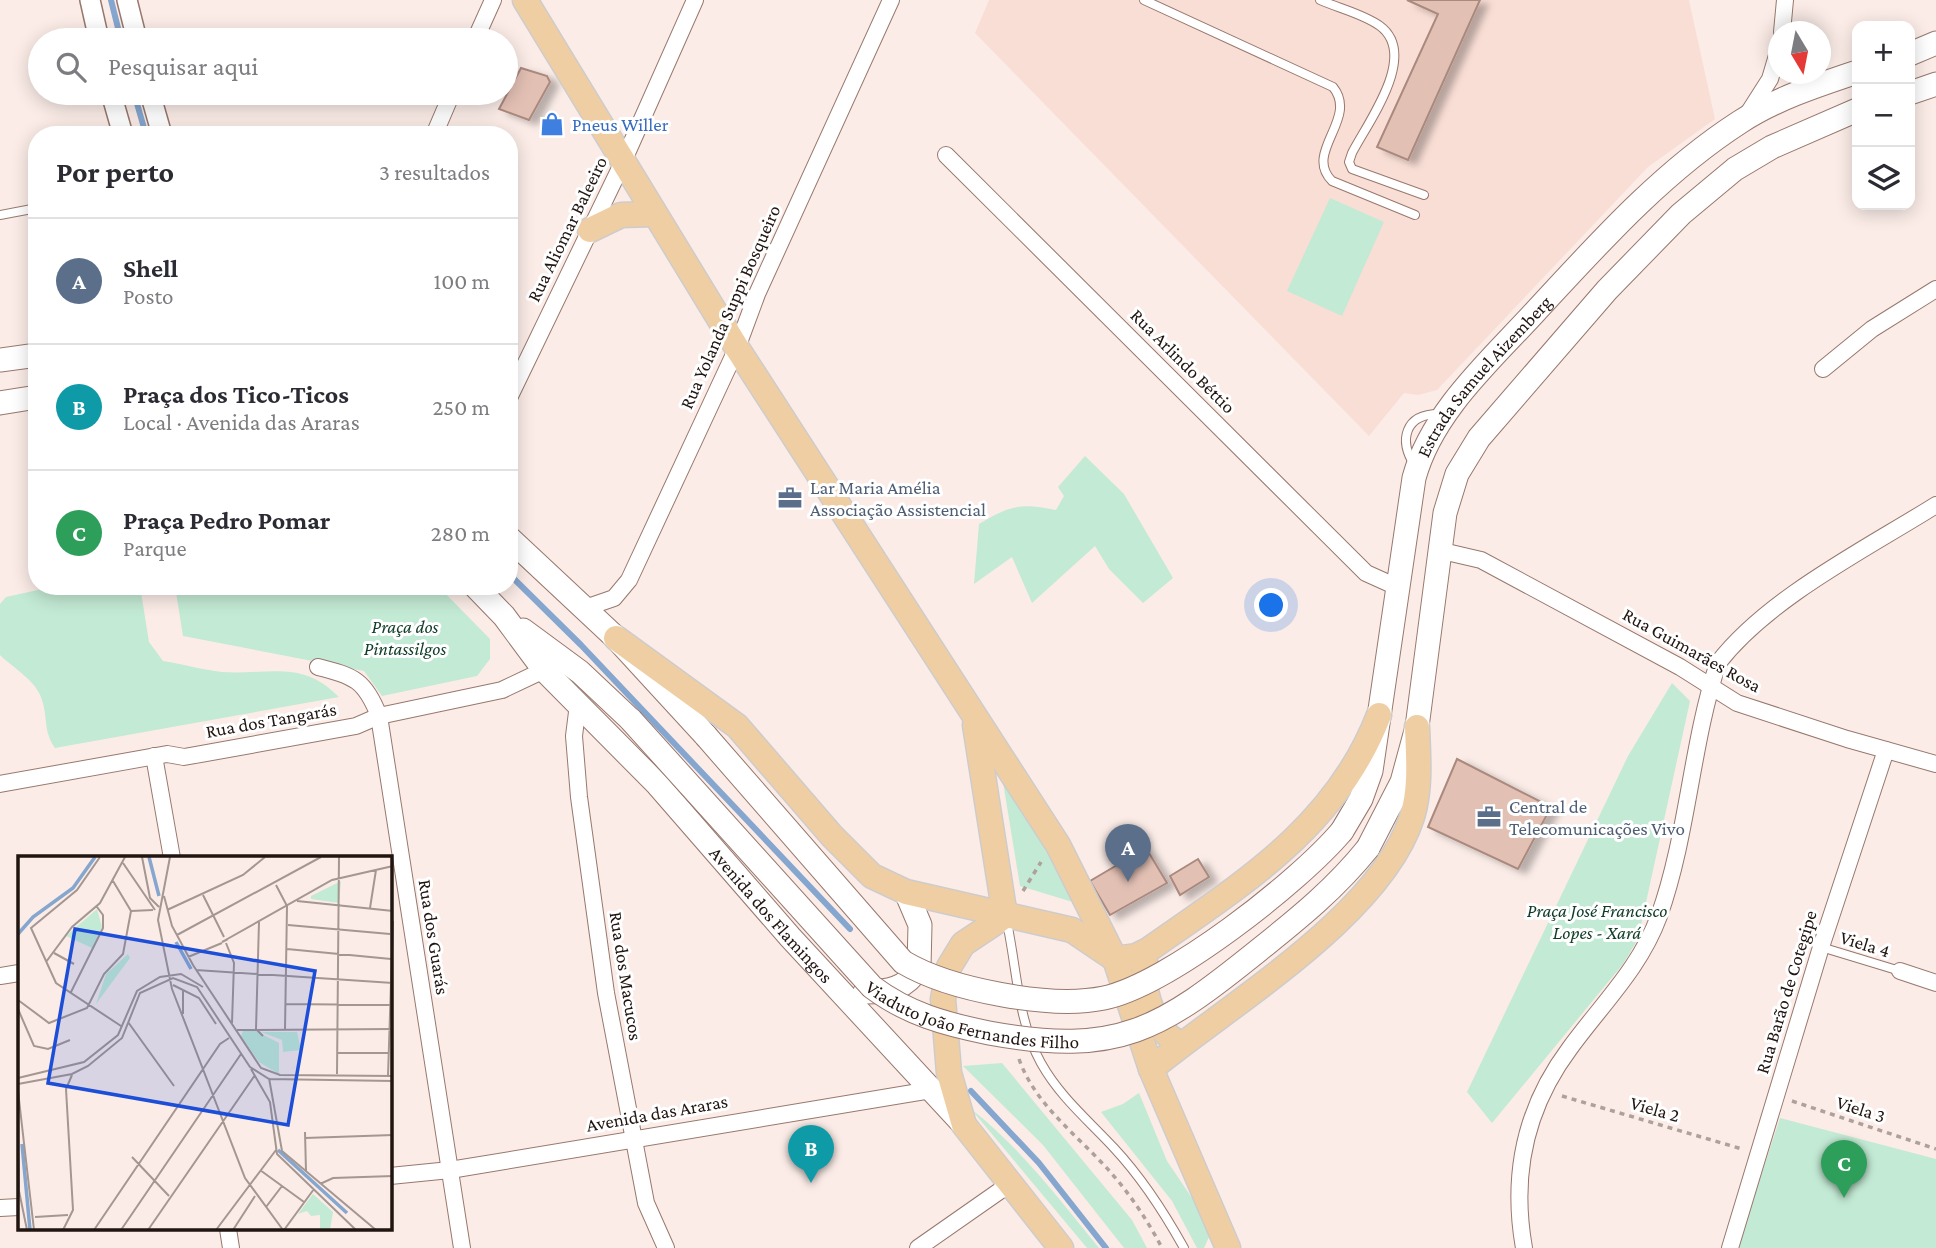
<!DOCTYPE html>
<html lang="pt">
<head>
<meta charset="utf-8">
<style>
  :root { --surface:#fff; --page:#f2f2f3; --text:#2b2b33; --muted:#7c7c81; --line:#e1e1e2; --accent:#d04623 }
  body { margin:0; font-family:"Crimson Pro",serif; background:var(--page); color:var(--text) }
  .controls { position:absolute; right:21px; top:21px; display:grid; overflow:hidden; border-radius:14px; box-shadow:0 4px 18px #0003 }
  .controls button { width:63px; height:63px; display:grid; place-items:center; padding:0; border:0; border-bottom:2px solid var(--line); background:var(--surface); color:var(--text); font:35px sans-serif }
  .compass { position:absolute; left:1768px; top:21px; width:63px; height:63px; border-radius:50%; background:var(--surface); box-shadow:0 4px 18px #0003; rotate:170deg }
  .you { position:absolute; left:1272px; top:606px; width:24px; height:24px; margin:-18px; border:5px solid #fff; border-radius:50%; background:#1a73e8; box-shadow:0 0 0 10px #1a73e833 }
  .badge { display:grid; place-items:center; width:46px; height:46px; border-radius:50%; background:var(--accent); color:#fff; font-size:23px; font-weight:700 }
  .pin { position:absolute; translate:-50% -58px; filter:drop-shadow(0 2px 4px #0008) }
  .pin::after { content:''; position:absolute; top:37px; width:24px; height:21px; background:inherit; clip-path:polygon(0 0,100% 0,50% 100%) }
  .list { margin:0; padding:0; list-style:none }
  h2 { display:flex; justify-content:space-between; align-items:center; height:91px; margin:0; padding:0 28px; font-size:30px }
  h2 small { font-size:23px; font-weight:400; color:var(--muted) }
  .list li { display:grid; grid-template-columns:46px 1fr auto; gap:21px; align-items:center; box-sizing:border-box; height:126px; padding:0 28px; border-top:2px solid var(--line) }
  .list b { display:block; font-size:26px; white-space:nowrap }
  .list p { margin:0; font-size:23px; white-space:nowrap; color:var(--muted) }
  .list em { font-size:23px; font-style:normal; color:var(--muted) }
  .icon { flex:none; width:38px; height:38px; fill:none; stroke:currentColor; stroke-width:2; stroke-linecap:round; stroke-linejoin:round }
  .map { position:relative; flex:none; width:1936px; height:1248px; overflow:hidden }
  .search { position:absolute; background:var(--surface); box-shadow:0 4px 18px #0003; left:28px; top:28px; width:490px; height:77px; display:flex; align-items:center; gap:18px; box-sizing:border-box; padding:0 24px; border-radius:38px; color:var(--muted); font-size:26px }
  .panel { position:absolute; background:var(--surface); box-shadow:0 4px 18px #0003; left:28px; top:126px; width:490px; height:469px; border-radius:28px }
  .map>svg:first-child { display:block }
</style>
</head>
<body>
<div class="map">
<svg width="1936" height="1248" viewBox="0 0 1936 1248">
  <defs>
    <filter id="shadow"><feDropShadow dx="8" dy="4.5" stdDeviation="3.5" flood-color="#0004"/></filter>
  </defs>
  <rect width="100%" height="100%" fill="#fbece7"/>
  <polygon fill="#f9ded5" points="989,0 1689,0 1715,119 1648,167 1437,390 1418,395 1404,393 1369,436 975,33"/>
  <g fill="#c3ead4">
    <polygon points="1330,198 1384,222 1342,316 1287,291"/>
    <path d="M 1085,456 L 1124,494 L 1173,578 L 1143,603 L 1109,569 L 1095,546 L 1032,603 L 1012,557 L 974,584 L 979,524 C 1011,505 1020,503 1056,510 L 1064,496 L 1058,487 Z"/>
    <path d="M 56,586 L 140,586 L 149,642 L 163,661 C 183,664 203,670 222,672 C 270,675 302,659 339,697 L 55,748 C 43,731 48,718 42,700 C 37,681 13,668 0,655 L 0,604 L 6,597 Z"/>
    <polygon points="175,586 438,586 490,639 490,659 477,676 382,696 364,671 183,636"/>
    <polygon points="1672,683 1690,701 1638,939 1623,964 1492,1123 1467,1092 1628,756"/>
    <polygon points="1000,764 1076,903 1020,886"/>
    <polygon points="1002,1063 1132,1220 1147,1248 1124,1248 1043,1145 963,1066"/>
    <polygon points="1139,1093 1167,1161 1194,1201 1209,1237 1204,1248 1197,1248 1172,1201 1101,1112 1123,1104"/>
    <path d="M 971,1109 C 1021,1148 1059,1199 1099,1248 L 1087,1248 Z"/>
    <polygon points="1780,1118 1936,1159 1936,1248 1737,1248"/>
  </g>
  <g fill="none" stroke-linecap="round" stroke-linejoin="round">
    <g stroke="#85a6cf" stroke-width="6">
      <polyline points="111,0 121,40"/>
      <polyline points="134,93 146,135"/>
      <polyline points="509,574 581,645 850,929"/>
      <polyline points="971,1091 1039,1163 1106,1248"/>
    </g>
  </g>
  <g fill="#e3c0b4" stroke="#aa897e" stroke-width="2" filter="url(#shadow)">
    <polygon points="1407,0 1480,0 1408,160 1377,147 1438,14"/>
    <polygon points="521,68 547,76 550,82 529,120 499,109"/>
    <polygon points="1457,759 1551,807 1518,869 1428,827"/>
    <polygon points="1146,848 1167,883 1110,915 1090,881"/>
    <polygon points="1198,859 1209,877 1180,895 1170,876"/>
  </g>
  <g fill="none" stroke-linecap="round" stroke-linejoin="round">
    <g stroke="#98786d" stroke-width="10">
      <g id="service">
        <path d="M 1144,0 L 1333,87 C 1359,119 1303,152 1332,181 L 1415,215"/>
        <path d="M 1320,0 C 1338,8 1364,14 1380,26 C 1419,55 1368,122 1352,153 L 1349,162 L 1352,169 L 1424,195"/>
        <polyline points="0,215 37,208"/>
        <path d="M 1415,466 C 1398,440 1405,414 1439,414"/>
        <path d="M 1006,918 C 1017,966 1017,1020 1041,1063 C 1060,1097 1088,1120 1114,1148 C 1142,1178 1164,1212 1184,1248"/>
        <polyline points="1821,947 1900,971"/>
      </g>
    </g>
    <g stroke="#98786d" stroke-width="18">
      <g id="minor">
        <polyline points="1782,32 1785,0"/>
        <polyline points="475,40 493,0"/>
        <polyline points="1747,115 1770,79 1778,52"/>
        <polyline points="434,135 452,93"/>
        <polyline points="946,155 1366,573 1397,587"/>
        <polyline points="1823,369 1872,329 1936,289"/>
        <polyline points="509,398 623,162 695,0"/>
        <polyline points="1438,550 1481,560 1680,667 1737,703 1847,739 1936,764"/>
        <polyline points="585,608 614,598 629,580 737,348 757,294 891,0"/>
        <path d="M 318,667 C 354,676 365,680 379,716 L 462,1248"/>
        <polyline points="578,704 574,736 579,797 606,993 646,1203 666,1248"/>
        <polyline points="154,756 172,858"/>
        <polyline points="0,784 167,754 184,757 356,726 379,716 502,690 544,670"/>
        <polyline points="1900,971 1936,983"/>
        <polyline points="0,976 19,973"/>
        <polyline points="390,1176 450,1170 931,1090"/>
        <polyline points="0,1208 19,1207"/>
        <polyline points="228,1229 231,1248"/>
        <polyline points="918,1248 1011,1183"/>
        <path d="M 1524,1248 C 1511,1175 1525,1108 1570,1048 C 1602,1004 1640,968 1659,916 C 1688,835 1691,745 1718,663 C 1768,598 1866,549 1936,505"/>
        <polyline points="1730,1248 1821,947 1886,750"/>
      </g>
    </g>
    <g stroke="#98786d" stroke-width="22">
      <g id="tertiary">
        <polyline points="90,0 99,40"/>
        <polyline points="127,0 137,40"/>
        <polyline points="111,93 123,135"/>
        <polyline points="150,93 162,135"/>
      </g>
    </g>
    <g stroke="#98786d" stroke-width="25">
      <g id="secondary">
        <polyline points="1910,54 1936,43"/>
        <polyline points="1910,93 1936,84"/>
        <polyline points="0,360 37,355"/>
        <polyline points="0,403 37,397"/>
        <polyline points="509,538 616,638 706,736"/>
        <path id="s1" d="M 475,586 L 504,616 L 544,670 L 657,784 L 790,937 L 964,1125"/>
        <polyline points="523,630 580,672 631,720"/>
        <path id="s2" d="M 1342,831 L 1361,799 L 1371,771 L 1414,478 C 1432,412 1490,361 1535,312 C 1598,244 1661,173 1740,122 C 1775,99 1818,85 1857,72"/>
        <polyline points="1368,848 1402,782 1417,727 1445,513 1457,474 1479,438 1607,290 1681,214 1735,169 1772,147 1857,110"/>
        <path d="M 865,992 C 889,992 906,989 919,967 L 920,925 L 906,892"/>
      </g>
    </g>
    <g stroke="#cecccb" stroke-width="27">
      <g id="primary">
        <polyline points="525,0 737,348 1058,845 1115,959 1151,1069 1228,1248"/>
        <polyline points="590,230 621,215 654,214"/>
        <path d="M 616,638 L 737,726 L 832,836 L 872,876 L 906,892 L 1072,930 L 1115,959 L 1136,956 L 1148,950 C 1242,884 1336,827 1379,715"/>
        <polyline points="975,725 1005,916"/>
        <polyline points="1005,916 963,944 949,967 943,999 949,1073 964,1125 1061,1248"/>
        <path d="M 1145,961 C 1141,989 1154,1034 1182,1044"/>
        <path d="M 1151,1069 C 1230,1004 1381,915 1412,817 C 1421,788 1418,756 1417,727"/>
      </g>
    </g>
    <g stroke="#aea09b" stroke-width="3.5" stroke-dasharray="5 5" stroke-linecap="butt">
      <polyline points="1023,891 1041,862"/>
      <path d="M 1019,1059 C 1034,1102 1072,1131 1103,1164 C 1126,1188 1147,1219 1162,1248"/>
      <polyline points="1562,1096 1742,1149"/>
      <polyline points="1792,1101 1936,1149"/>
    </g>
    <use href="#service" stroke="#fff" stroke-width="8"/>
    <use href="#minor" stroke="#fff" stroke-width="16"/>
    <use href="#tertiary" stroke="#fff" stroke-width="19"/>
    <use href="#secondary" stroke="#fff" stroke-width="23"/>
    <use href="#primary" stroke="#f0cea4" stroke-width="24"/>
    <g stroke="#98786d" stroke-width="25" stroke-linecap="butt">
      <g id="secondary-bridge">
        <path id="s3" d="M 631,720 L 872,987 C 908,1014 945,1024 989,1033 C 1119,1057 1161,1029 1259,950 C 1299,918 1336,888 1368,848"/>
        <path d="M 706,736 L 903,962 C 950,990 1051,1009 1104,998 C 1169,984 1299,882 1342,831"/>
      </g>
    </g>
    <use href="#secondary-bridge" stroke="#fff" stroke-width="23"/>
  </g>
  <defs>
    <g id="shop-bare" transform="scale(1.89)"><path d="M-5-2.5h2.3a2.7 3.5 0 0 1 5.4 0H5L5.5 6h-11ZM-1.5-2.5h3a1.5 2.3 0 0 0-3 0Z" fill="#3f7fe0" stroke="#fff" stroke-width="2.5" paint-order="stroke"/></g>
    <g id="office-bare" transform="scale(1.89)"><path d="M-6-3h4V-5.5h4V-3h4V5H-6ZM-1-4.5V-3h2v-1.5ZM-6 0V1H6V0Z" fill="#5c6f8a" stroke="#fff" stroke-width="2.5" paint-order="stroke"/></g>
  </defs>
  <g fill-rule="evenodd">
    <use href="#shop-bare" x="552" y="124"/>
    <use href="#office-bare" x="790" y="498"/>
    <use href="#office-bare" x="1489" y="817"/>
  </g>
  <g text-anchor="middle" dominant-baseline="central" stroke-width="6" stroke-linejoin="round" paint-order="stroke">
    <g font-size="19" fill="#366cbe" stroke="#fff" text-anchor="start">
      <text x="572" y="124">Pneus Willer</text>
    </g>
    <g font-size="19" fill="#211511" stroke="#fff">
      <text transform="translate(567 229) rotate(-64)">Rua Aliomar Baleeiro</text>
      <text transform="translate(730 307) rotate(-66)">Rua Yolanda Suppi Bosqueiro</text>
      <text transform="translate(1183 361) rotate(45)">Rua Arlindo Béttio</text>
      <text stroke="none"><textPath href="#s2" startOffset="488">Estrada Samuel Aizemberg</textPath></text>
      <text transform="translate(1692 650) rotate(29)">Rua Guimarães Rosa</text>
      <text transform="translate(271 720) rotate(-10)">Rua dos Tangarás</text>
      <text stroke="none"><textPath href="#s1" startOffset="443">Avenida dos Flamingos</textPath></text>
      <text transform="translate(434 937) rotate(81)">Rua dos Guarás</text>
      <text transform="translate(1865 944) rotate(17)">Viela 4</text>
      <text transform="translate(626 976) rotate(81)">Rua dos Macucos</text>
      <text transform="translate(1786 992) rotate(-73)">Rua Barão de Cotegipe</text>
      <text stroke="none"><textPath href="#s3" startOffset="466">Viaduto João Fernandes Filho</textPath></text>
      <text transform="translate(1655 1109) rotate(16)">Viela 2</text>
      <text transform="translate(1861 1109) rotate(18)">Viela 3</text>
      <text transform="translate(657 1113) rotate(-10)">Avenida das Araras</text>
    </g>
    <g font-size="19" fill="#4e5e75" stroke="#fff" text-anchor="start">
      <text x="810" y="487">Lar Maria Amélia<tspan x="810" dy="22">Associação Assistencial</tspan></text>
      <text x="1509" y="806">Central de<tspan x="1509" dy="22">Telecomunicações Vivo</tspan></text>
    </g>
    <g font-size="19" font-style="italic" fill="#0f3b27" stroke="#fff">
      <text x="405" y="626">Praça dos<tspan x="405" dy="22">Pintassilgos</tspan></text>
      <text x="1597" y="910">Praça José Francisco<tspan x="1597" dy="22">Lopes - Xará</tspan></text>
    </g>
  </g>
  <g transform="translate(18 856)">
    <rect width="374" height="374" fill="#fbece7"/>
    <path d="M 323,25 L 321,47 L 293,43 L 293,40 ZM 79,53 L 84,71 L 74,92 L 48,80 ZM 110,98 L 112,102 L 78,148 L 88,118 ZM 225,175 L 238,175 L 261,187 L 261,218 L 241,206 L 223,180 ZM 243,176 L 279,176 L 283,194 L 265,196 L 264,184 ZM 295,338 L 315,356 L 312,374 L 302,374 L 302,359 L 293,360 L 289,355 L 280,358 Z" fill="#c3ead4"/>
    <path fill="none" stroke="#85a6cf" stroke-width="3.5" d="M 131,1 L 141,40M 0,78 L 15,61 L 55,32 L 77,1M 158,86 L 173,113M 4,288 L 12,374M 260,294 L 329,357"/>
    <path fill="none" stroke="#a49691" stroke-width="2" d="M 82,1 L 59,34 L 13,72 L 38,127 L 103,170M 124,1 L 132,42 L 141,51M 152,1 L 140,64 L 154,133 L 227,322 L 265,374M 105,7 L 137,54M 95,25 L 113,55M 258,29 L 269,50 L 267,173M 185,39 L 206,81M 146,40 L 154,70 L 175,109 L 243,212 L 262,219 L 375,220M 279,45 L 375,55M 352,52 L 358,14M 149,54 L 225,19 L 247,1M 113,55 L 135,54M 241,66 L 238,173 L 245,180M 270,69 L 372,78M 159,79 L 303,1M 210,83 L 204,86 L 314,24 L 375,10M 208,87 L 216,107 L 214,167M 269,93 L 373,103M 36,97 L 56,108M 170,101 L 204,87M 28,106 L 54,71 L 82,47 L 107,1M 178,114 L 375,127M 155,129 L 181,142 L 198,168M 53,136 L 85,72 L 85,59 L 79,51M 0,144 L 31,167 L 69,152 L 86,118 L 105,98 L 113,55M 267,148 L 372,149M 0,153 L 16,190 L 30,193 L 52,184M 165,158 L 165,134M 110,166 L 156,230M 219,174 L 375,173M 320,197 L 370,197M 233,213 L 252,246 L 259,298 L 338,374M 319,218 L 321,1M 370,220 L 375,65M 0,222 L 66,206 L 100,179 L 119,135 L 142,121 L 163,118 L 185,131M 251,222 L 264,295 L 358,374M 0,228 L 54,218 L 70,210 L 104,182 L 122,137 L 155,122 L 179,131 L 232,211 L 251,223 L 375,225M 0,235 L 16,374M 287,276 L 288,315M 0,280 L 1,335 L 9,374M 287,282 L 375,279M 114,301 L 151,340M 242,314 L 286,346M 302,328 L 315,322 L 375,320M 248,351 L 264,330M 17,361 L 50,359M 45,374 L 55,354 L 48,233 L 54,219M 76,374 L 202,188 L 211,182M 103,374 L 223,198M 130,374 L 237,219M 198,374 L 258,294M 215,374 L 237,340M 266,374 L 296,333"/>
    <path fill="#1d4ed8" fill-opacity="0.15" stroke="#1d4ed8" stroke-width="3.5" d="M 57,73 L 297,115 L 270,269 L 30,227 Z"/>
    <rect width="374" height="374" fill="none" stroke="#211511" stroke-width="3.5"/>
  </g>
</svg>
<div class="controls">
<button>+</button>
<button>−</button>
<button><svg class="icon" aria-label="layers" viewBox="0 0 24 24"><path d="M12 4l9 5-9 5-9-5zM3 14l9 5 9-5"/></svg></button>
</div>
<svg class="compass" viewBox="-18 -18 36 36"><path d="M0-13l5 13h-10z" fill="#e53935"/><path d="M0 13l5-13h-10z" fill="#7c7c81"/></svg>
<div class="you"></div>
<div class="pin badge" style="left:1128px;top:882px;background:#5c6f8a">A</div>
<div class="pin badge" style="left:811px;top:1183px;background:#0f9aa8">B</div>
<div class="pin badge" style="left:1844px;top:1198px;background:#2e9e5b">C</div>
<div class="search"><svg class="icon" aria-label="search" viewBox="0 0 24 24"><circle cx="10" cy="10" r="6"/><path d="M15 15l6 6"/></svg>Pesquisar aqui</div>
<section class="panel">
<h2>Por perto<small>3 resultados</small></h2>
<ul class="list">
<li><span class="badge" style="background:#5c6f8a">A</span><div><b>Shell</b><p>Posto</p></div><em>100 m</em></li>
<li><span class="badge" style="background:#0f9aa8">B</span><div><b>Praça dos Tico-Ticos</b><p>Local · Avenida das Araras</p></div><em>250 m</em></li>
<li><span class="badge" style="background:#2e9e5b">C</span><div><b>Praça Pedro Pomar</b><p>Parque</p></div><em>280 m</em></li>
</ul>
</section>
</div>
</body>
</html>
